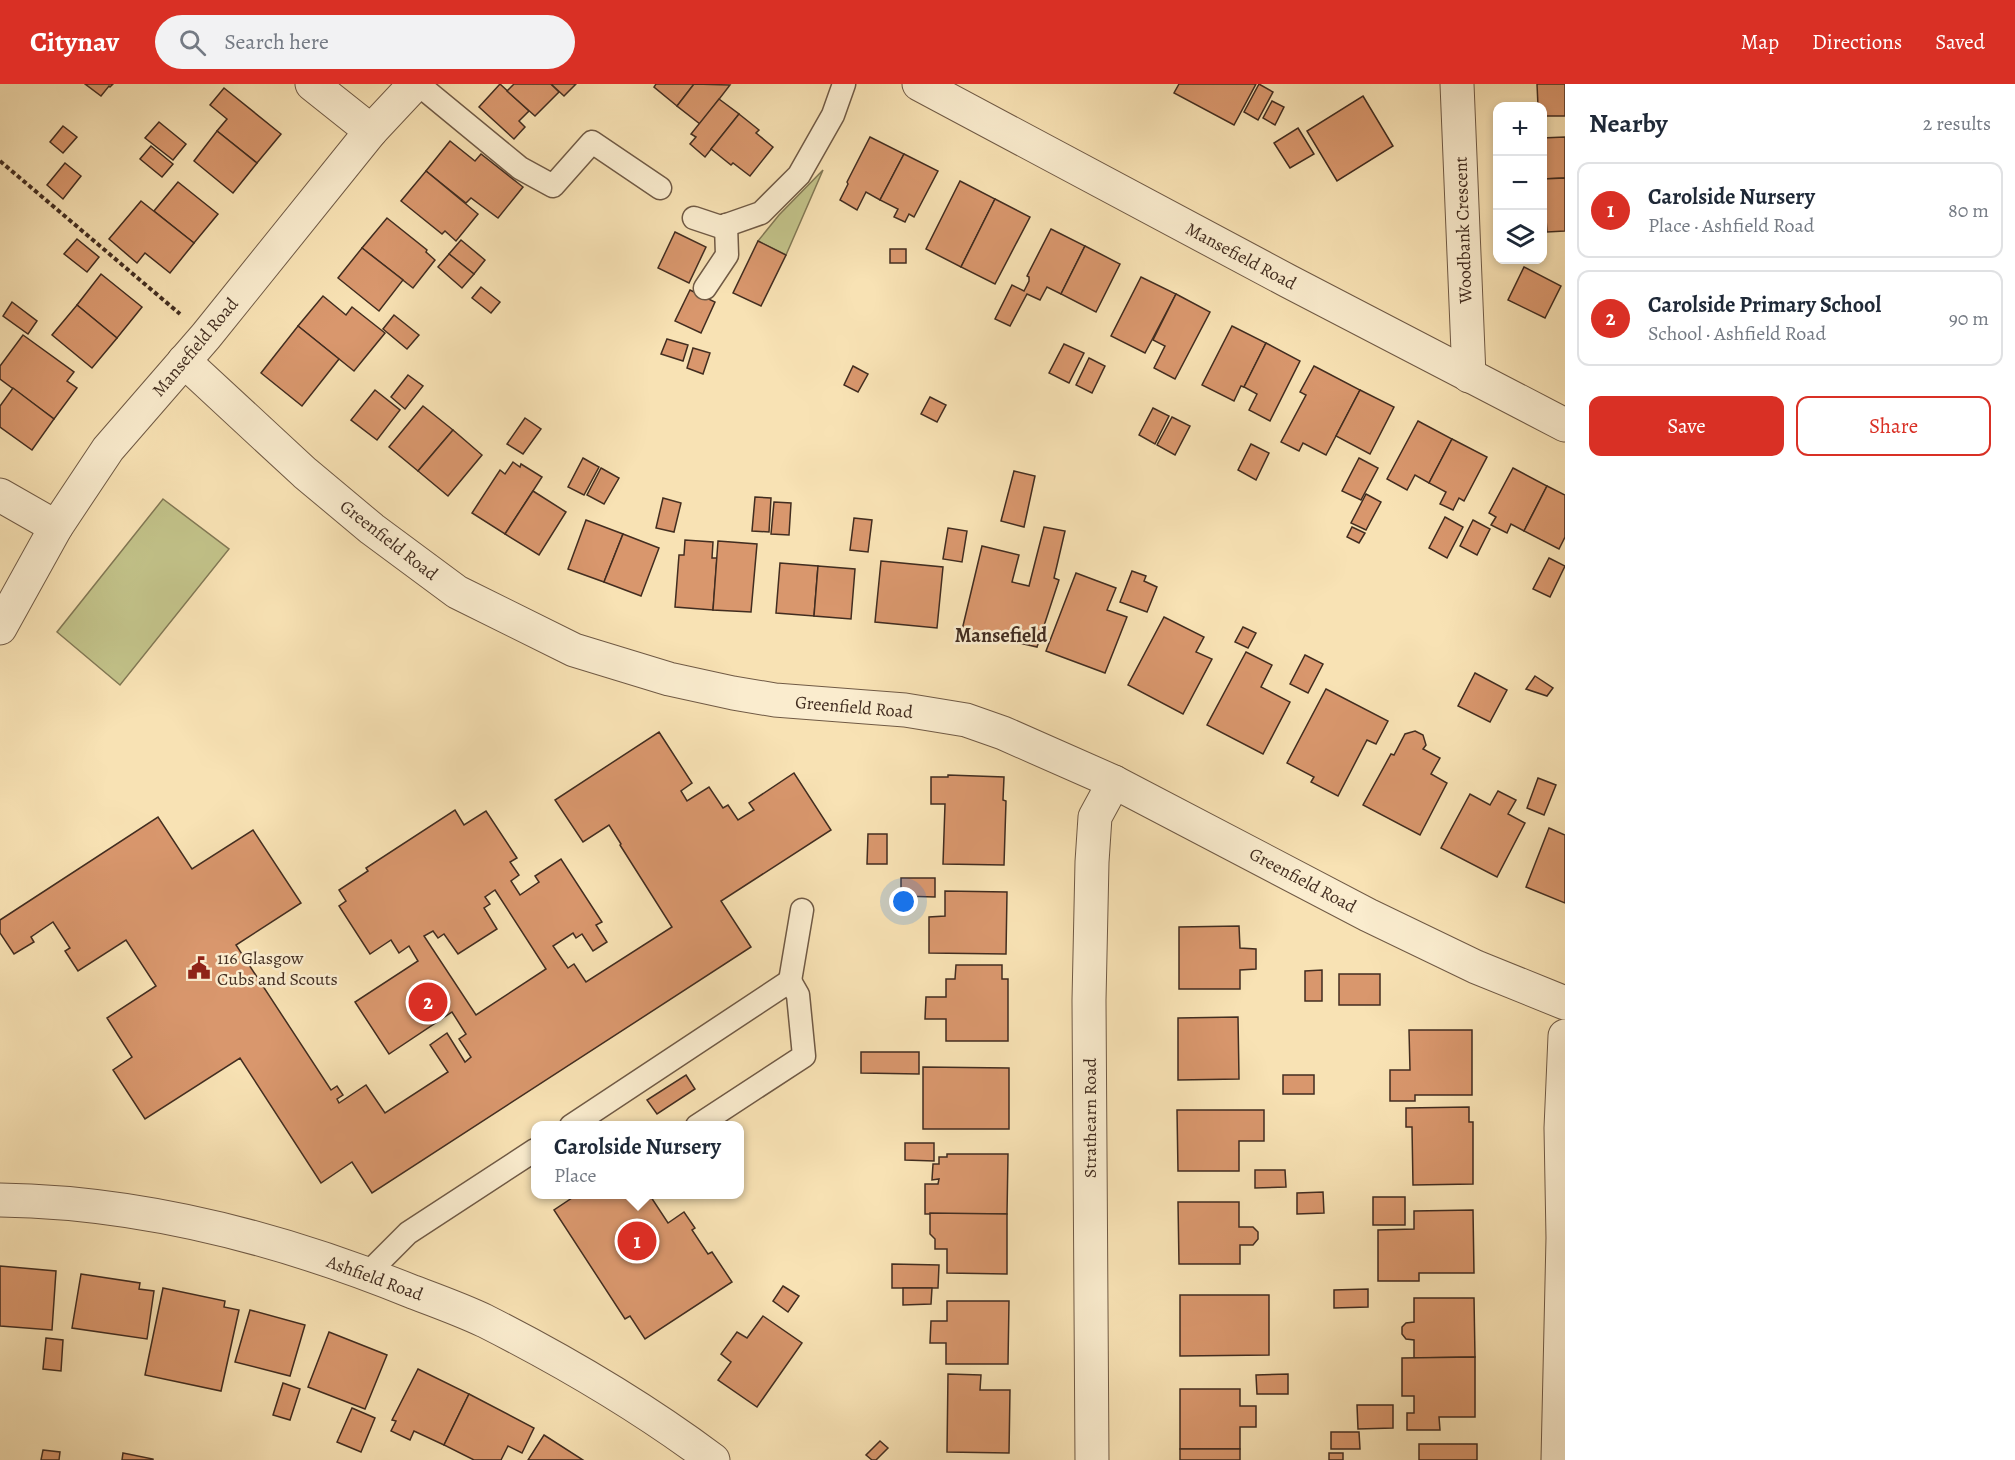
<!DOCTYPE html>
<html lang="en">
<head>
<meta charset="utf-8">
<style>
  :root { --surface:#fff; --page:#f2f2f3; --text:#1f2937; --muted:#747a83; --line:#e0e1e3; --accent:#d93025 }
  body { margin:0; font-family:Alegreya,serif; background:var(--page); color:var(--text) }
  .controls { position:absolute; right:18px; top:18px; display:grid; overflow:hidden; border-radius:12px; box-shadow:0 3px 9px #0003 }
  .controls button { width:54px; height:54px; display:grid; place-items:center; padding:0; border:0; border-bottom:2px solid var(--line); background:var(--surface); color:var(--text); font:30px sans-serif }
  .you { position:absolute; left:904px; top:818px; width:21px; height:21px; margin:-15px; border:4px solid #fff; border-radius:50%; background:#1a73e8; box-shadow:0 0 0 9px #1a73e833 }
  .badge { display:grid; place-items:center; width:39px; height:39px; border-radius:50%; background:var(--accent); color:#fff; font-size:20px; font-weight:700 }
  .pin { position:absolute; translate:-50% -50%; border:3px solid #fff; box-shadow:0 2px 6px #0006 }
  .popup { position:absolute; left:531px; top:1037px; width:213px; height:78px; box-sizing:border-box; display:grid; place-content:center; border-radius:12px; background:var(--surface); filter:drop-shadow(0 2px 4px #0005); font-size:20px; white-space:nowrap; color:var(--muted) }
  .popup b { font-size:22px; color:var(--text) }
  .popup::after { content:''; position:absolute; left:50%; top:100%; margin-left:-12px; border:12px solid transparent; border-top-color:var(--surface) }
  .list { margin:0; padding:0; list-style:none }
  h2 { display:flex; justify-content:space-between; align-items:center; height:78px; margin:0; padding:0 24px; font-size:26px }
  h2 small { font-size:20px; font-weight:400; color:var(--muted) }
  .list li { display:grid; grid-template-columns:39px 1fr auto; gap:18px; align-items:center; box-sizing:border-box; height:96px; margin:0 12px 12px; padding:0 12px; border:2px solid var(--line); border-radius:12px }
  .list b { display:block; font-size:22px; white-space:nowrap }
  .list p { margin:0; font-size:20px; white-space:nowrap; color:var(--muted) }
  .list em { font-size:20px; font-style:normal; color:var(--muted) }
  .actions { display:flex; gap:12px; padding:18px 24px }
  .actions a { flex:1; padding:14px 0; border:2px solid var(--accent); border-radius:12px; text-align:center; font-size:21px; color:var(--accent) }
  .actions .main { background:var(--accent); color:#fff }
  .icon { flex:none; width:33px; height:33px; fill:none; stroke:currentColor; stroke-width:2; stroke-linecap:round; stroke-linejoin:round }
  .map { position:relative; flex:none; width:1565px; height:1376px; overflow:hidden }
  header { display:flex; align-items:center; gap:36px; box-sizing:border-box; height:84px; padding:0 30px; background:var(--accent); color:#fff }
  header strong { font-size:28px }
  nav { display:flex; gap:33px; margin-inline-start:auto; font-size:21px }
  .search { width:420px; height:54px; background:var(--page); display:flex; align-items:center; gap:15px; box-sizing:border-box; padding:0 21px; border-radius:33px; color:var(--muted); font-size:22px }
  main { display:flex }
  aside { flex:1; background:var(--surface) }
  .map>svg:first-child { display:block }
</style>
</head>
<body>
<header>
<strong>Citynav</strong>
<div class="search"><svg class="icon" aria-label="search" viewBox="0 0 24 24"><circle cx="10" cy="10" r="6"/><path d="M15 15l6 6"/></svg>Search here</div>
<nav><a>Map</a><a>Directions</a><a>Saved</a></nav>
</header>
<main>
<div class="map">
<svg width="1565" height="1376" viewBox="0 0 1565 1376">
  <rect width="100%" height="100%" fill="#f8e2b4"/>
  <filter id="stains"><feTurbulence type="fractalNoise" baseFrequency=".00333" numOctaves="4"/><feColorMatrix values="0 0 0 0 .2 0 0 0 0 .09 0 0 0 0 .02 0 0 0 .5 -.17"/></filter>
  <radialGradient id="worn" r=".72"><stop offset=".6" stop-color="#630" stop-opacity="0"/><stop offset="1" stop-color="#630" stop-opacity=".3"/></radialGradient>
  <g fill="#c2c289" stroke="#827854" stroke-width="1.5">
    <polygon points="823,86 786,171 758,157 779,131"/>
    <polygon points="163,415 229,465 120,601 57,548"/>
  </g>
  <g fill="#d9976d" stroke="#422d20" stroke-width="1.5" fill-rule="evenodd">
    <polygon points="85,0 113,0 110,3 109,2 101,12"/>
    <polygon points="500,0 529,27 519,37 525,43 514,55 479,23"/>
    <polygon points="514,0 551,0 559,8 535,32 507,7"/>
    <polygon points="551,0 576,0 564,12"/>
    <polygon points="656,0 694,0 677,22 654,3"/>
    <polygon points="694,0 730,1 700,40 677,22"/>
    <polygon points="1179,0 1256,0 1234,41 1174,9"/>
    <polygon points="1259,0 1273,8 1258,36 1244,28"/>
    <polygon points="1537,0 1565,0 1565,32 1542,32 1542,22 1538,22"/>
    <polygon points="224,4 281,50 257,79 217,47 227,35 210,21"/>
    <polygon points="1363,12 1393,62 1337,97 1307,47"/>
    <polygon points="719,15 739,30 705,73 690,60 696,53 691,50"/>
    <polygon points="1272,17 1284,23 1275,41 1263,34"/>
    <polygon points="739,30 759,46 756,49 773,63 750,92 733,79 731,81 711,65"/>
    <polygon points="159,38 186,60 173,76 145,54"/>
    <polygon points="63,42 77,53 63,69 50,58"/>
    <polygon points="1298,44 1314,70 1290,84 1274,59"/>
    <polygon points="217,47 257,79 233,109 194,77"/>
    <polygon points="870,53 904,70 880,116 866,108 857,126 840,116 848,100 847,98"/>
    <polygon points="1565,53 1565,94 1542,95 1542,54"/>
    <polygon points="450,57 475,77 481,70 523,103 498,134 471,114 466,119 426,87"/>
    <polygon points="151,62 173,80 162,93 140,75"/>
    <polygon points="904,70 938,87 914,133 909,130 905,138 894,133 898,125 880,116"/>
    <polygon points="65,79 81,92 63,115 47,101"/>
    <polygon points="426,87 478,130 456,157 445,147 442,150 401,117"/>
    <polygon points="1565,94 1565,147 1547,148 1546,135 1542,135 1542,95"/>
    <polygon points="960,97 995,115 961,183 926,165"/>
    <polygon points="178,98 218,130 194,159 154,127"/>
    <polygon points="995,115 1030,133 995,200 961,183"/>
    <polygon points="141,117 194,159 170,189 145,169 137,179 109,155"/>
    <polygon points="387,134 427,166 426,168 435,176 413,204 362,164"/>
    <polygon points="1051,145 1085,162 1061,210 1047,203 1040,216 1027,210 1010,242 995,235 1012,201 1024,207 1029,197 1029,193 1027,192"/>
    <polygon points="675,148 706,163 689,199 658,184"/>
    <polygon points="77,155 99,173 87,188 64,170"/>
    <polygon points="461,156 485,176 474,190 449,170"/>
    <polygon points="758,157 786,171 761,222 733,209"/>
    <polygon points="1085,162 1120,180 1096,228 1061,210"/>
    <polygon points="362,164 403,196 379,227 338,194"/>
    <rect x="890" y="165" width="16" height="14"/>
    <polygon points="449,170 474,190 462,204 438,183"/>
    <polygon points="1524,183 1561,202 1545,234 1508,216"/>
    <polygon points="101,190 142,223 117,254 77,221"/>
    <polygon points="1141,193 1176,210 1145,269 1111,252"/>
    <polygon points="481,203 500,218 491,229 472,214"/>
    <polygon points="690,206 715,218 701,249 675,237"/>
    <polygon points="1176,210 1210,228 1175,295 1154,284 1165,262 1153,256"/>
    <polygon points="323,212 346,231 352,223 385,249 354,287 298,242"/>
    <polygon points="12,218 37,237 28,250 3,232"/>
    <polygon points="77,221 117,254 92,284 52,251"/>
    <polygon points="394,231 419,251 407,265 383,245"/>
    <polygon points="298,242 339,275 302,322 261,289"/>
    <polygon points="1232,242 1266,259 1244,303 1241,302 1234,317 1202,301"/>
    <polygon points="23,251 74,288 67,297 77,304 54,335 0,295 0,282"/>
    <polygon points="667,255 688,261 683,277 661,270"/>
    <polygon points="1266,259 1300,277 1270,337 1249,326 1257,310 1244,303"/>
    <polygon points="1064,260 1084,269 1069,299 1049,289"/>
    <polygon points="693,264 710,269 703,290 687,284"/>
    <polygon points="1089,274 1105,282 1092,309 1076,301"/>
    <polygon points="853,282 868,290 858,308 844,301"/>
    <polygon points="1314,282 1360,306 1326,371 1303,359 1299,367 1281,358 1306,311 1300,308"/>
    <polygon points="408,291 423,302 405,325 391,313"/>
    <polygon points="13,304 54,335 32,366 0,343 0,322"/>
    <polygon points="375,306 400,326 377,356 351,336"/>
    <polygon points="1360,306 1394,323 1370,370 1336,352"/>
    <polygon points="930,313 946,321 937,338 921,330"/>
    <polygon points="423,322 453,346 418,387 389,363"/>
    <polygon points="1153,324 1169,332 1155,360 1139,351"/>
    <polygon points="1172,333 1190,342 1175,371 1157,361"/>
    <polygon points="525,334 541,345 523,370 507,360"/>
    <polygon points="1418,337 1452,355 1429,399 1415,391 1407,406 1387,395"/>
    <polygon points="453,346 482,371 448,412 418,387"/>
    <polygon points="1452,355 1487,373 1464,417 1459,414 1453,426 1440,420 1446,408 1429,399"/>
    <polygon points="1251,360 1269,369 1256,396 1238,386"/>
    <polygon points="583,374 599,383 584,411 568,403"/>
    <polygon points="1359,374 1378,384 1361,416 1342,407"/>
    <polygon points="513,378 520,383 521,380 542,393 505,450 472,429 500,386 505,390"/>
    <polygon points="601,384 619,394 604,420 587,411"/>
    <polygon points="1513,384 1547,402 1524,447 1511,440 1507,449 1491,441 1496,433 1489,429"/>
    <polygon points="1014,387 1035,392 1024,443 1001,437"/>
    <polygon points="1547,402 1565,411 1565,453 1559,465 1524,447"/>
    <polygon points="533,407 566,428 539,471 505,450"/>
    <polygon points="1366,410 1381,418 1366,446 1351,439"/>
    <polygon points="755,413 771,414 769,448 752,447"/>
    <polygon points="663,414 681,419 674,448 656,444"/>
    <polygon points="774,418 791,419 789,451 771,450"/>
    <polygon points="1445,433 1463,443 1447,474 1429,464"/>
    <polygon points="854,434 872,436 868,468 850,466"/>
    <polygon points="586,436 623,450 604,498 568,485"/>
    <polygon points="1473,436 1490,445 1477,471 1460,462"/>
    <polygon points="1044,443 1065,447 1054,494 1059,496 1037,563 962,546 982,462 1019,471 1012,498 1029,502"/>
    <polygon points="1352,443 1365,449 1359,459 1347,453"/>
    <polygon points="948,444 967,447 962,478 943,475"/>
    <polygon points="623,450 659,464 641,512 604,498"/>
    <polygon points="685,456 713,458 712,474 717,474 713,526 675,523 679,471 684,471"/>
    <polygon points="718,457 757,460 751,528 713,526"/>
    <polygon points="1549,474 1565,482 1550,513 1533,505"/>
    <polygon points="881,477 943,483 937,544 875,538"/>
    <polygon points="780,479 818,482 814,532 776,529"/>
    <polygon points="818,482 855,485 851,535 814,532"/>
    <polygon points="1132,487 1146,492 1144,497 1157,503 1147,528 1120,518"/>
    <polygon points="1076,489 1116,504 1107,526 1127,533 1105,589 1046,567"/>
    <polygon points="1164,533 1204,553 1196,568 1212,575 1183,630 1128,601"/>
    <polygon points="1243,543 1256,549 1248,564 1235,558"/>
    <polygon points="1246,568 1272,581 1261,603 1290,618 1263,670 1207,641"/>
    <polygon points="1305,571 1323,580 1308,609 1290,600"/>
    <polygon points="1475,589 1507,606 1490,638 1458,622"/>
    <polygon points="1535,592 1553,604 1547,612 1526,605"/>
    <polygon points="1326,605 1388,637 1376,660 1367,656 1338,712 1311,698 1314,693 1287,679"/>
    <polygon points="1415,647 1423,651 1426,661 1423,665 1440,674 1431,690 1447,699 1420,751 1363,721 1391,670 1394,671 1405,650"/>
    <path d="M 659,648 L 692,699 L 681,707 L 687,717 L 709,703 L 723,724 L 728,721 L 738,736 L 754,726 L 749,719 L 794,689 L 831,746 L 721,817 L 751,863 L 372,1109 L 352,1078 L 321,1099 L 240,974 L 145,1035 L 113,986 L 132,973 L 107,934 L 156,902 L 126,856 L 78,887 L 65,867 L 70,864 L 53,838 L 31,853 L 34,858 L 14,870 L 0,849 L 0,836 L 158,733 L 192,785 L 253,746 L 301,819 L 236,861 L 331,1006 L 337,1002 L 343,1011 L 337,1015 L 339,1019 L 366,1001 L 385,1029 L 448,988 L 430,961 L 447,949 L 465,978 L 471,973 L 459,955 L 466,950 L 452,928 L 389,970 L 355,918 L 418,877 L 409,862 L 399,869 L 391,856 L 370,870 L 339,822 L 346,817 L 339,806 L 368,787 L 366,784 L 455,726 L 464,741 L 486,727 L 517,774 L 510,778 L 519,791 L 511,797 L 520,811 L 539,798 L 535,792 L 561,775 L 602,838 L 596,841 L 607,858 L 593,867 L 582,850 L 576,854 L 573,849 L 553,862 L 568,884 L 574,880 L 586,898 L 672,843 L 620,761 L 621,760 L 609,741 L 583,758 L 555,716 ZM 495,806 L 546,885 L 476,931 L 424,852 L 433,847 L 438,854 L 444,850 L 458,870 L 497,845 L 484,824 L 490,820 L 485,813 Z"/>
    <polygon points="948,691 1004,693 1003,716 1006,717 1004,781 943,780 945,720 931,720 931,693 948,693"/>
    <polygon points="1538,694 1556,701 1544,731 1527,724"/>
    <polygon points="1498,707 1516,716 1508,730 1525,739 1497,793 1441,764 1470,710 1490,721"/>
    <polygon points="1549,744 1565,751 1565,819 1526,803"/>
    <polygon points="868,750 887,750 887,780 867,780"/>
    <polygon points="901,794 935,794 935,813 901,812"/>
    <polygon points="945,807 1007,808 1006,870 929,869 929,833 945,832"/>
    <polygon points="1239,842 1240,864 1256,865 1256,885 1240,886 1240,905 1179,905 1179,843"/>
    <polygon points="956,881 1002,881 1002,895 1008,895 1008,957 946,957 946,935 925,935 926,913 946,913 946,895 955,895"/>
    <polygon points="1322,886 1322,917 1305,917 1305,887"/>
    <rect x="1339" y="890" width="41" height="31"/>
    <polygon points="1238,933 1239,995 1178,996 1178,934"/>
    <polygon points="1409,946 1472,946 1472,1011 1415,1011 1415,1017 1390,1017 1390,986 1410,986"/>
    <polygon points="861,968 919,968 919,990 861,989"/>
    <polygon points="923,983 1009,984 1009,1045 923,1045"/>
    <polygon points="686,991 695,1005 657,1030 647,1016"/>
    <rect x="1283" y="991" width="31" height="19"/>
    <polygon points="1469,1023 1469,1038 1473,1038 1473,1100 1413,1101 1412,1043 1406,1043 1406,1024"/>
    <polygon points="1177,1026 1264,1026 1264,1057 1239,1057 1239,1087 1178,1087"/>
    <polygon points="905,1059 934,1059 934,1077 905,1076"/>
    <polygon points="947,1070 1008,1070 1007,1130 925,1130 925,1100 938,1100 939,1095 932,1096 933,1080 939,1080 939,1073 947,1073"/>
    <polygon points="1255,1086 1285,1086 1286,1103 1255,1104"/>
    <polygon points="1323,1108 1324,1129 1297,1130 1297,1109"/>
    <polygon points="578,1110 649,1110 668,1139 684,1128 695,1144 692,1146 708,1170 712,1168 732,1198 645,1255 630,1232 625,1235 554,1126"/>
    <rect x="1373" y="1113" width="32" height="28"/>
    <polygon points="1178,1118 1239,1118 1239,1143 1253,1143 1258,1148 1258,1155 1253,1161 1240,1161 1240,1180 1179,1180"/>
    <polygon points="1473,1126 1474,1189 1419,1189 1419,1197 1378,1197 1378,1146 1414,1145 1414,1127"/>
    <polygon points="930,1129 1007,1130 1007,1190 947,1189 947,1165 935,1165 935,1155 930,1150"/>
    <polygon points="892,1180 939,1181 938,1204 892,1204"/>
    <polygon points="0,1182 56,1187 52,1246 0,1242"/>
    <polygon points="81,1190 140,1199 139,1205 154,1207 147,1255 72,1244"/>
    <polygon points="783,1202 799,1212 788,1228 773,1217"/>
    <polygon points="163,1204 225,1217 224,1223 239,1226 221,1307 145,1291"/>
    <polygon points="903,1204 932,1204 931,1220 903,1221"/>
    <polygon points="1368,1205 1368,1223 1334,1224 1334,1206"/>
    <polygon points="1180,1211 1269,1211 1269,1271 1180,1272"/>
    <polygon points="1414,1214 1474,1214 1475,1273 1414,1274 1414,1256 1406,1255 1402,1250 1402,1243 1406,1239 1414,1238"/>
    <polygon points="947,1217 1009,1217 1008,1280 946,1280 946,1259 930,1259 931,1237 947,1237"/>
    <polygon points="250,1226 305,1241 290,1292 235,1278"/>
    <polygon points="763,1232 802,1259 757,1323 718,1296 731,1278 721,1270 737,1248 747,1254"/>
    <polygon points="329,1248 387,1271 365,1325 308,1303"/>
    <polygon points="46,1254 63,1256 61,1287 43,1285"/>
    <polygon points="1475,1273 1475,1333 1439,1333 1440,1346 1407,1346 1407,1329 1414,1329 1414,1312 1402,1312 1402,1274"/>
    <polygon points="418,1285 469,1310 444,1361 414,1347 410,1356 391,1347 396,1337 392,1336"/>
    <polygon points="948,1290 981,1291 980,1306 1010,1306 1009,1369 947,1368"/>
    <polygon points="1288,1290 1288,1310 1257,1310 1256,1291"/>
    <polygon points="283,1299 300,1305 290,1336 273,1331"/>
    <polygon points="1180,1305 1240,1305 1240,1322 1256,1322 1256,1343 1240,1343 1240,1365 1180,1365"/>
    <polygon points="469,1310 534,1344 522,1369 508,1362 501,1376 474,1376 444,1361"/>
    <polygon points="1357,1321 1393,1321 1393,1344 1358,1345"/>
    <polygon points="352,1324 375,1334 361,1368 337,1358"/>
    <polygon points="1331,1348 1359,1348 1360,1365 1331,1365"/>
    <polygon points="544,1351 583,1376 528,1376"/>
    <polygon points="880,1357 888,1364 876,1376 872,1376 866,1371"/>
    <rect x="1419" y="1360" width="58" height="16"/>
    <rect x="1180" y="1365" width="60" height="11"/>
    <polygon points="43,1366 60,1368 59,1376 41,1376"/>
    <polygon points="123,1369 153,1375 153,1376 122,1376"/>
    <rect x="1329" y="1369" width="14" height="7"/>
  </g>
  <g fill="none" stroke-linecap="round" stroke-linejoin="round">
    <g stroke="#705a45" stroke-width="25">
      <g id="service">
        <polyline points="418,0 520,84 553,102 592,58 660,104"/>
        <polyline points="694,134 721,143 761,129 799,91 833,31 844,0"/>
        <polyline points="705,204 727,171 726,141"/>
        <polyline points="790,897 802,826"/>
        <polyline points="571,1042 790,897 798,911 804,972 697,1042"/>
        <polyline points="368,1189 408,1149 535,1066"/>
      </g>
    </g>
    <g stroke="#705a45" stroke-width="35">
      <g id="minor">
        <polyline points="312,0 371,47"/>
        <polyline points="919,0 1288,197 1565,341"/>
        <polyline points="1457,0 1469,292"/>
        <polyline points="184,277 305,389 372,445 457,508 574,566 669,595 733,609 775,616 905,626 966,636 1003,649 1114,698 1368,831 1476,883 1565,919"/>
        <polyline points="0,411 56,443"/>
        <polyline points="0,544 56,443 108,365 206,252 371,47 415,0"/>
        <path d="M 0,1116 C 141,1118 283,1155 413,1208 C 437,1217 462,1226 485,1237 C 564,1277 642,1323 713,1376"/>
        <polyline points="1092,1376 1089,916 1092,778 1095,733 1114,698"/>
        <polyline points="1558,1376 1563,1154 1561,1044 1565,952"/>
      </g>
    </g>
    <polyline stroke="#422d20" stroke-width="4" stroke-dasharray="4.5 3" stroke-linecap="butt" points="0,77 180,230"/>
    <use href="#service" stroke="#faecce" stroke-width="22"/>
    <use href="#minor" stroke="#faecce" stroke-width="33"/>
  </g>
  <defs>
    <g id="civic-bare" transform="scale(1.8)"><path d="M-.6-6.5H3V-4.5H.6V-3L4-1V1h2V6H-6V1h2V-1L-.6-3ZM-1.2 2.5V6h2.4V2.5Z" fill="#8f2418" stroke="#faecce" stroke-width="2.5" paint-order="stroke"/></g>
  </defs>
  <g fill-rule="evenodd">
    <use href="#civic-bare" x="199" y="884"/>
  </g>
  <g text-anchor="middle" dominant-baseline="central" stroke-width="5" stroke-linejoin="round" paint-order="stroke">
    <g font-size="18" fill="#422d20" stroke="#faecce">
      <text transform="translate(1463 146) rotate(-92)">Woodbank Crescent</text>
      <text transform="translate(1241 172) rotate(28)">Mansefield Road</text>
      <text transform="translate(195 263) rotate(-50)">Mansefield Road</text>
      <text transform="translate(389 456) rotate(38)">Greenfield Road</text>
      <text transform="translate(854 623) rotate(5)">Greenfield Road</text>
      <text transform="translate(1303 796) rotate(28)">Greenfield Road</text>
      <text transform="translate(1090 1034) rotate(-90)">Strathearn Road</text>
      <text transform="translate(375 1194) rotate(20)">Ashfield Road</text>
    </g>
    <g font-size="18" fill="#422d20" stroke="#faecce" text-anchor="start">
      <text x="217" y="874">116 Glasgow<tspan x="217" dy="21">Cubs and Scouts</tspan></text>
    </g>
    <g font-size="20" font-weight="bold" fill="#422d20" stroke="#faecce">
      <text x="1001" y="551">Mansefield</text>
    </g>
  </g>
  <rect width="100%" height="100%" filter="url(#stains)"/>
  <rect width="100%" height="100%" fill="url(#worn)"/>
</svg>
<div class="controls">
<button>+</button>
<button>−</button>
<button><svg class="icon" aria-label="layers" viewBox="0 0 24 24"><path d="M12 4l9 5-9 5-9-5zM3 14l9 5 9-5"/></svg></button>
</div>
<div class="you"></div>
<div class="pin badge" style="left:637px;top:1157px">1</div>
<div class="popup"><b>Carolside Nursery</b>Place</div>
<div class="pin badge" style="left:428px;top:918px">2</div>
</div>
<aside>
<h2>Nearby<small>2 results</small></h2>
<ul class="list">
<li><span class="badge">1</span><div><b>Carolside Nursery</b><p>Place · Ashfield Road</p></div><em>80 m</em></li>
<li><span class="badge">2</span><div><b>Carolside Primary School</b><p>School · Ashfield Road</p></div><em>90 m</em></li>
</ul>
<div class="actions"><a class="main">Save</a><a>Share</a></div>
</aside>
</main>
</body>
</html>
